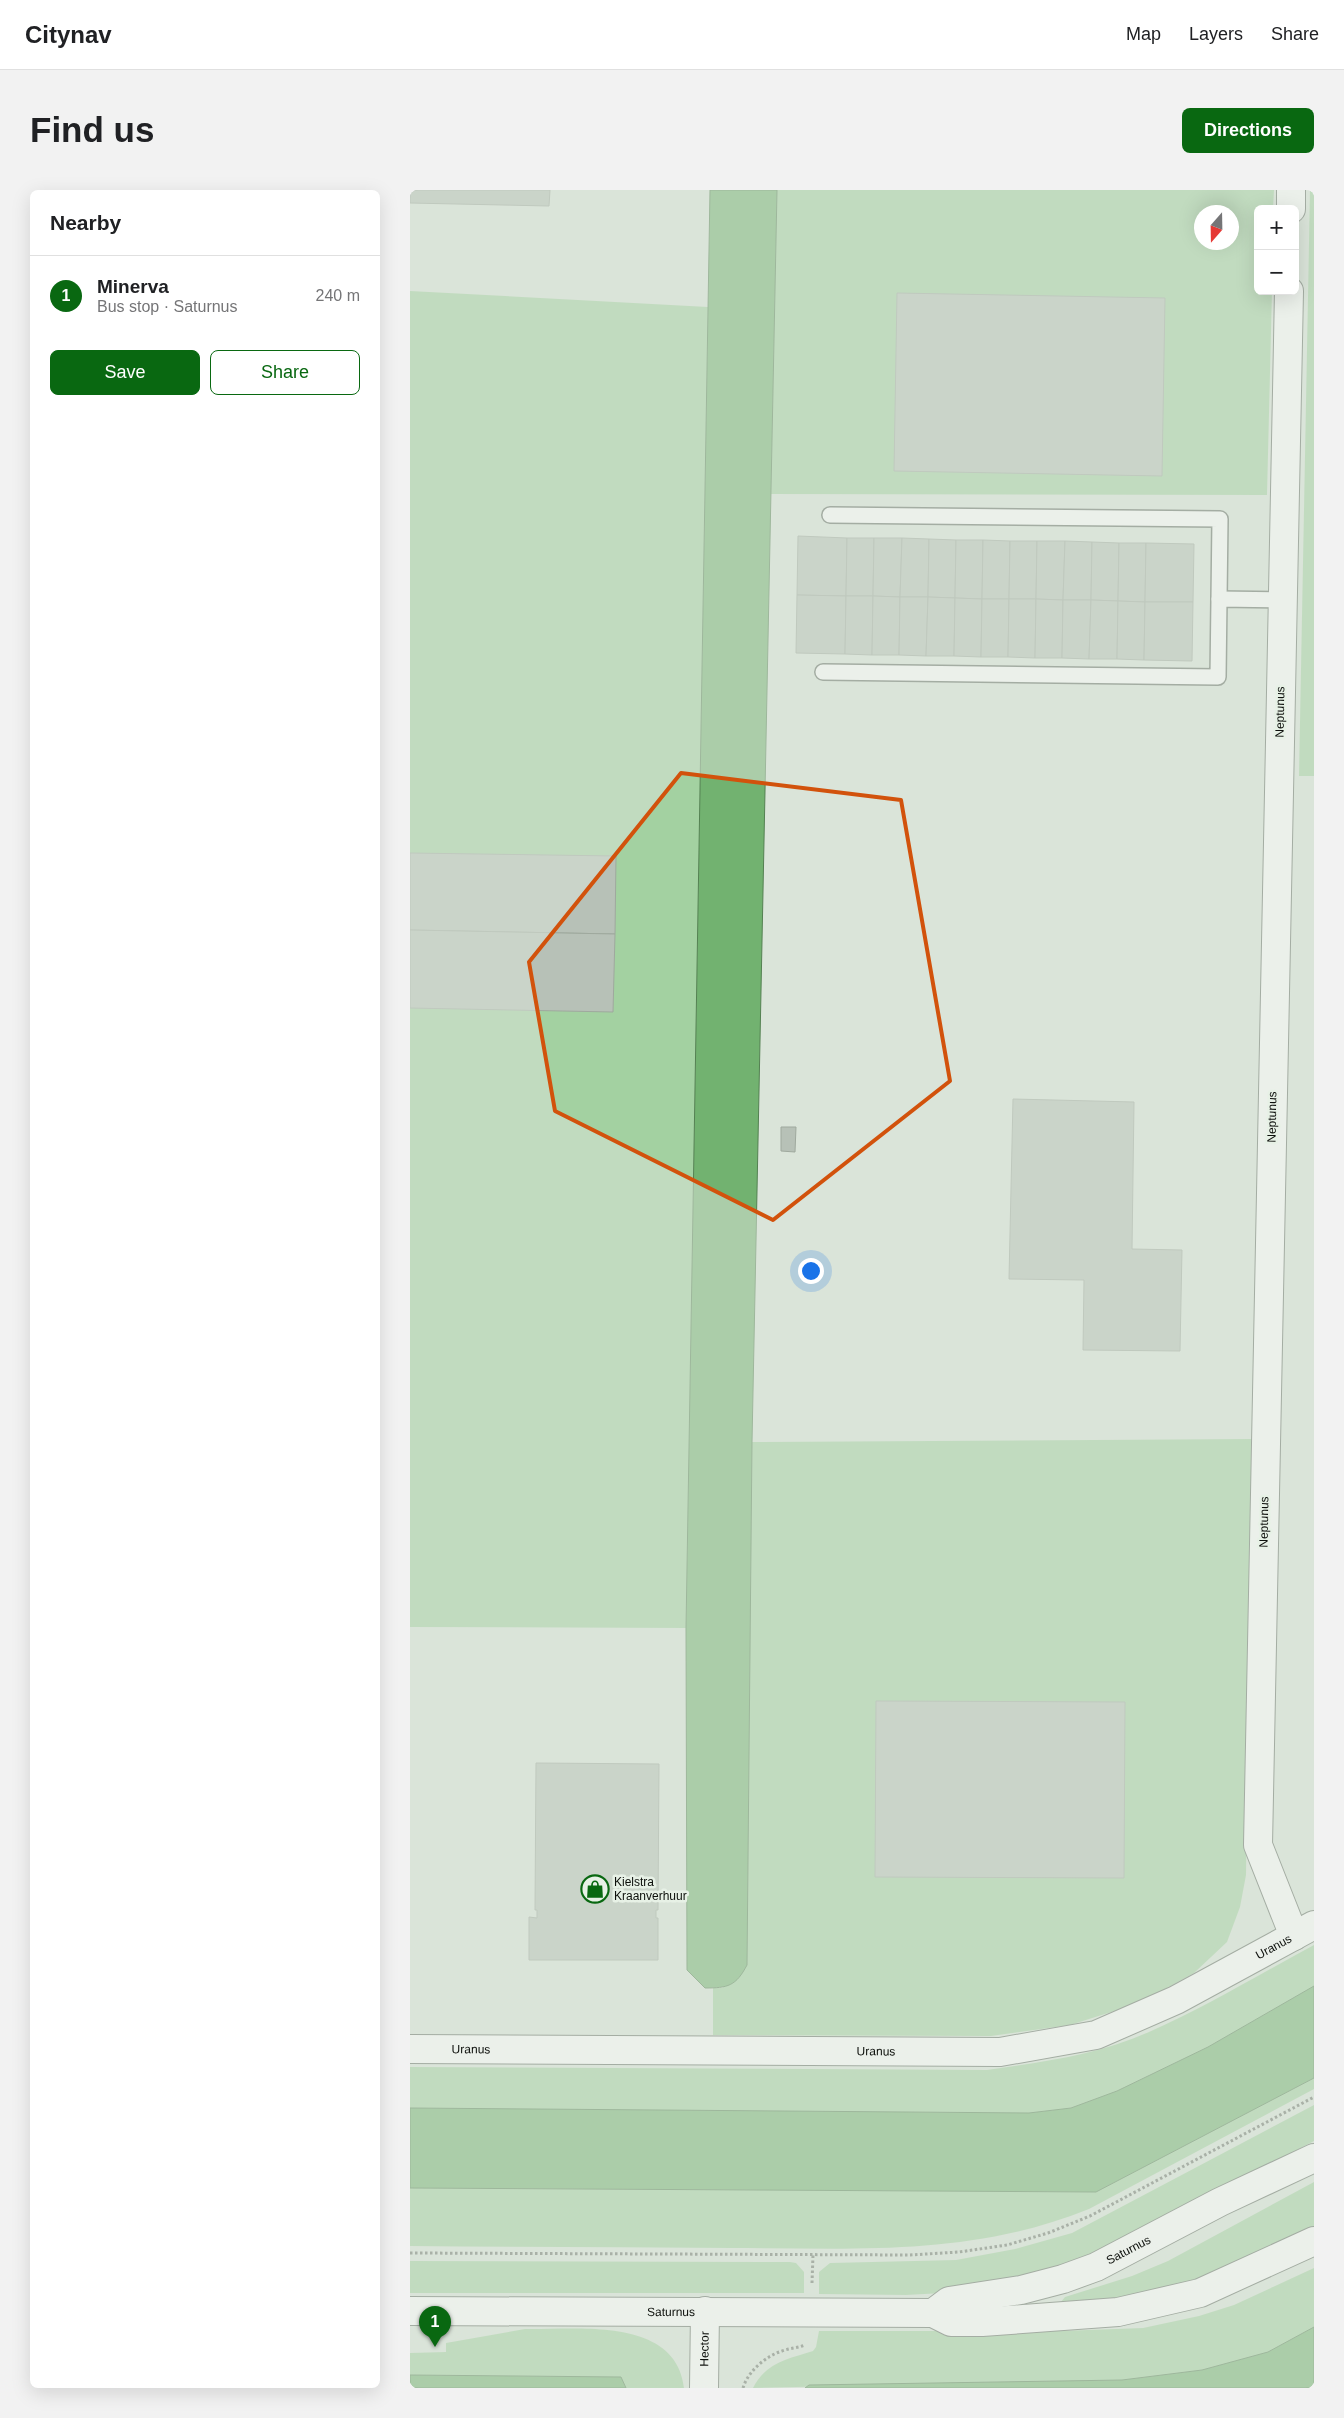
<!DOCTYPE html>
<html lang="en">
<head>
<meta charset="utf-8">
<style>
  :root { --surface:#fff; --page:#f2f2f2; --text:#202124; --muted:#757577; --line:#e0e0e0; --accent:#096811 }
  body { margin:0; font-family:Arial,sans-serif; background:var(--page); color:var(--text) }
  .controls { position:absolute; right:15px; top:15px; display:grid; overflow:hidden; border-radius:8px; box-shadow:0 5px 20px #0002 }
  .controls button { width:45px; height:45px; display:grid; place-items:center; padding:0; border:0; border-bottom:1px solid var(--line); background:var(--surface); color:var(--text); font:25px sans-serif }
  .compass { position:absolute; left:784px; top:15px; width:45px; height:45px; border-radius:50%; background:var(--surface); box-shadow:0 5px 20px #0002; rotate:200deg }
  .you { position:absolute; left:400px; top:1080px; width:18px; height:18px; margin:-12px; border:4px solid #fff; border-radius:50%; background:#1a73e8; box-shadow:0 0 0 8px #1a73e833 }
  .badge { display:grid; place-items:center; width:32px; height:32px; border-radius:50%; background:var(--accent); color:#fff; font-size:16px; font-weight:700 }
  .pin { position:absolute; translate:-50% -41px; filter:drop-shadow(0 1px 2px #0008) }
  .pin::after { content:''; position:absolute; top:26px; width:18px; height:15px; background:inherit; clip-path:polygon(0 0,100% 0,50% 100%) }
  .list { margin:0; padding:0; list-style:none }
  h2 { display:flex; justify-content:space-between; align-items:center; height:65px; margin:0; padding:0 20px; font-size:21px }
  h2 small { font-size:16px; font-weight:400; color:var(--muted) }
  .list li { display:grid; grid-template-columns:32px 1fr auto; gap:15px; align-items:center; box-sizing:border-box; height:80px; padding:0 20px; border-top:1px solid var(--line) }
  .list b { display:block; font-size:19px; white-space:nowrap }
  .list p { margin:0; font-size:16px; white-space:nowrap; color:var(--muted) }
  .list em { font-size:16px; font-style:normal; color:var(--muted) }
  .actions { display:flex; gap:10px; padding:15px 20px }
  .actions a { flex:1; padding:11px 0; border:1px solid var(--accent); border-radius:8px; text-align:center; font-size:18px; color:var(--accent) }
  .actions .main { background:var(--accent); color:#fff }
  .map { position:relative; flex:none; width:904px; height:2198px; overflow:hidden; border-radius:8px }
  header { display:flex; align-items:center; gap:30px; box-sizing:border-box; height:70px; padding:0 25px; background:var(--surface); border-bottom:1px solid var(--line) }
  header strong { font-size:24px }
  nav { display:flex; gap:28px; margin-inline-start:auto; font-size:18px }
  .intro { display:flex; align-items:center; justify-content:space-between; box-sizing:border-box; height:120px; padding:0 30px }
  h1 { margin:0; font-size:35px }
  .button { padding:12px 22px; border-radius:8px; background:var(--accent); color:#fff; font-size:18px; font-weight:700 }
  main { display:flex; gap:30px; padding:0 30px }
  aside { flex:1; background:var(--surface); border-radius:8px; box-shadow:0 5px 20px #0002 }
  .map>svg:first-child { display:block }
</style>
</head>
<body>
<header>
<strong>Citynav</strong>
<nav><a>Map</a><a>Layers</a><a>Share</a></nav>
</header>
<div class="intro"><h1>Find us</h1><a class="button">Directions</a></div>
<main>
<aside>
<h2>Nearby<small></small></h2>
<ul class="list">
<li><span class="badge">1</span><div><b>Minerva</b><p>Bus stop · Saturnus</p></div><em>240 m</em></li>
</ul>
<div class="actions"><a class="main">Save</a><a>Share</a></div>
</aside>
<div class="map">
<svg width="904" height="2198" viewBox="0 0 904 2198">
  <rect width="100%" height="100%" fill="#dae4d9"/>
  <g fill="#a3d1a1" fill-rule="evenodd">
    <path d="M 367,0 L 864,0 L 863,19 L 848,19 L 848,101 L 862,101 L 857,305 L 361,304 ZM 792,22 L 822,22 L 822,52 L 792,52 Z"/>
    <polygon points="900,0 904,0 904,586 889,586"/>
    <polygon points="0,101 298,117 276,1438 0,1437"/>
    <polygon points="842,1249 836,1685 830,1717 817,1752 784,1783 730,1813 660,1835 581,1846 303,1845 303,1798 312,1798 337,1775 342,1252"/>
    <path d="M 904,1755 L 904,1796 L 798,1857 L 707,1901 L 661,1918 L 619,1923 L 0,1918 L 0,1877 L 577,1880 C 632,1872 688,1865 739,1842 C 796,1817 850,1784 904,1755 Z"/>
    <path d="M 904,1888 L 904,1899 L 679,2019 C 560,2067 446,2058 321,2058 C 214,2057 107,2057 0,2056 L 0,1998 L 686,2002 Z"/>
    <polygon points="904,1915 904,1951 727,2045 655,2078 533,2103 496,2105 409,2104 409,2082 420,2073 546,2070 605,2059 662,2043"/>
    <polygon points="904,1992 904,2038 837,2073 744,2105 650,2113 655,2107 722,2086 758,2071"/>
    <polygon points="0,2071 380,2072 386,2073 394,2082 394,2103 0,2103"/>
    <path d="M 904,2078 L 904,2137 L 858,2162 L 792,2180 L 712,2190 L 343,2198 C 356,2172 378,2169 403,2161 L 406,2157 L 409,2141 L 650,2141 L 733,2138 L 789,2126 L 824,2115 Z"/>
    <path d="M 115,2139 C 166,2140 266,2126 274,2198 L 216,2198 L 211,2187 L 0,2185 L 0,2163 L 36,2162 L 36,2153 Z"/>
  </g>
  <g fill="#72b270" stroke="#548152">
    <path d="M 300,0 L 367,0 L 342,1252 L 337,1775 C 326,1796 318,1798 295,1798 L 277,1780 L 276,1438 Z"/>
    <polygon points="904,1796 904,1888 686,2002 0,1998 0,1918 619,1923 661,1918 707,1901 798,1857"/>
    <polygon points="904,2137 904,2198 395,2198 399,2195 712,2190 792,2180 858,2162"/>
    <polygon points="0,2185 211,2187 216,2198 0,2198"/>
  </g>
  <g fill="#b7c1b7" stroke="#9fa99e">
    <polygon points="0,0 140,0 139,16 0,13"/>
    <polygon points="487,103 755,108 752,286 484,281"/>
    <polygon points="388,346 437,348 436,406 387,405"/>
    <polygon points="437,348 464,348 463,406 436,406"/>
    <polygon points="464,348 492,348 490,407 463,406"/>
    <polygon points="492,348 519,349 518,407 490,407"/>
    <polygon points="519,349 546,350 545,408 518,407"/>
    <polygon points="546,350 573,350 572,409 545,408"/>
    <polygon points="573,350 600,351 599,409 572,409"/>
    <polygon points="600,351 627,351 626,409 599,409"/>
    <polygon points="627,351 655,351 653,410 626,409"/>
    <polygon points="655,351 682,352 681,410 653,410"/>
    <polygon points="682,352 709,353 708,411 681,410"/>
    <polygon points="709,353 736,353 735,412 708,411"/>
    <polygon points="736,353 784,354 783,412 735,412"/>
    <polygon points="387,405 436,406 435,464 386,463"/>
    <polygon points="436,406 463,406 462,465 435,464"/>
    <polygon points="463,406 490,407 489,465 462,465"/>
    <polygon points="490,407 518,407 516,466 489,465"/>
    <polygon points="518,407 545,408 544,466 516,466"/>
    <polygon points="545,408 572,409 571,467 544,466"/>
    <polygon points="572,409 599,409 598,467 571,467"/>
    <polygon points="599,409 626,409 625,468 598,467"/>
    <polygon points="626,409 653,410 652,468 625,468"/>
    <polygon points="653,410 681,410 679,469 652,468"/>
    <polygon points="681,410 708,411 707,469 679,469"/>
    <polygon points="708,411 735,412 734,470 707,469"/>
    <polygon points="735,412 783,412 782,471 734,470"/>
    <polygon points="0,663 206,666 205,744 0,740"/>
    <polygon points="0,740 205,744 203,822 0,818"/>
    <polygon points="603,909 724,912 722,1059 772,1060 770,1161 673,1160 674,1090 599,1089"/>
    <polygon points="371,937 386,937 385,962 371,961"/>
    <polygon points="466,1511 715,1512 714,1688 465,1687"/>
    <polygon points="126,1573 249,1574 248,1720 246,1720 246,1728 248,1728 248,1770 119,1770 119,1727 127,1728 127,1720 125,1720"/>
  </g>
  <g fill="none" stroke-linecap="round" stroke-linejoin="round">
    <g stroke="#626b62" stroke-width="18">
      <g id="lane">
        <polyline points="420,325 810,329 809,409"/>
        <polyline points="413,482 808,487 809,409 872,410"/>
      </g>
    </g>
    <g stroke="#626b62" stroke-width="30">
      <g id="street">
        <polyline points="881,19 881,0"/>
        <polyline points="879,101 848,1655 884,1746"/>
        <path id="s1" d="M 0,1859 L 590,1862 L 686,1845 L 766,1810 L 904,1735"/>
        <path id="s2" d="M 294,2198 L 295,2121"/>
      </g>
    </g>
    <g stroke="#626b62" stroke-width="30">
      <g id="secondary">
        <path id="s3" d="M 0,2121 L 523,2123 L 541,2132 L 572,2132 L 708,2122 L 790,2103 L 904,2051"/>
        <path id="s4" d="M 523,2123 L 539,2111 L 611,2100 L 653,2089 L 686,2077 L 810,2012 L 904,1968"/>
      </g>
    </g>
    <g stroke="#6d736c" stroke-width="3" stroke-dasharray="2.5 2.5" stroke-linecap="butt">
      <polyline points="0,2063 500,2065 549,2062 597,2055 638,2043 680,2026 904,1907"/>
      <polyline points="402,2093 403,2065"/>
      <path d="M 333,2198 C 338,2181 356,2166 372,2161 C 380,2158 388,2158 395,2155"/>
    </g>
    <use href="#lane" stroke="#fff" stroke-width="15"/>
    <use href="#street" stroke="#fff" stroke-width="28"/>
    <use href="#secondary" stroke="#fff" stroke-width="28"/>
  </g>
  <path d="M0 0H904V2198H0ZM 271,583 L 491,610 L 540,891 L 363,1030 L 145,921 L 119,772 Z" fill="#dae4d9" fill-opacity=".55" fill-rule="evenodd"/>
  <path fill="none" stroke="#d2520c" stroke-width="4" stroke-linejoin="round" d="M 271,583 L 491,610 L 540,891 L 363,1030 L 145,921 L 119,772 Z"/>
  <defs>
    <g id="shop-ring" transform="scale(1.4375)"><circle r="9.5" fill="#e7f1e6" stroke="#096811" stroke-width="1.5"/><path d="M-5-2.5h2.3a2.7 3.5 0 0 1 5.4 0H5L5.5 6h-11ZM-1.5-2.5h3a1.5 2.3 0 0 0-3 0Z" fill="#096811"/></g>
  </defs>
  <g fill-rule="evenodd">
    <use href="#shop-ring" x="185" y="1699"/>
  </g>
  <g text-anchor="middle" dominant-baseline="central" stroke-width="5" stroke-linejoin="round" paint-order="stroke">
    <g font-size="12" fill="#0d100c" stroke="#e7f1e6">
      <text transform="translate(870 522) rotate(-89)">Neptunus</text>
      <text transform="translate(862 927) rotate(-89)">Neptunus</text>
      <text transform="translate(854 1332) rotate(-89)">Neptunus</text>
      <text stroke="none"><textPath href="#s1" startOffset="886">Uranus</textPath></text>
      <text stroke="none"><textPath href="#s1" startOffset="61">Uranus</textPath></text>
      <text stroke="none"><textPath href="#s1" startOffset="466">Uranus</textPath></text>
      <text stroke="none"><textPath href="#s4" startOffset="208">Saturnus</textPath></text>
      <text stroke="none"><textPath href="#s3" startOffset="261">Saturnus</textPath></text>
      <text stroke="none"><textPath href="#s2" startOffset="39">Hector</textPath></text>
    </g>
    <g font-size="12" fill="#0d100c" stroke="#e7f1e6" text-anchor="start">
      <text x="204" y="1692">Kielstra<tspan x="204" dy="14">Kraanverhuur</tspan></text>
    </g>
  </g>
</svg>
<div class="controls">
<button>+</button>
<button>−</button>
</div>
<svg class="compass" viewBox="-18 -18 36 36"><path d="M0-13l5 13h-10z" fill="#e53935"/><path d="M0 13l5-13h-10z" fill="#757577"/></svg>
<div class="you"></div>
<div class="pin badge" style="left:25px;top:2157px">1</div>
</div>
</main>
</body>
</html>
